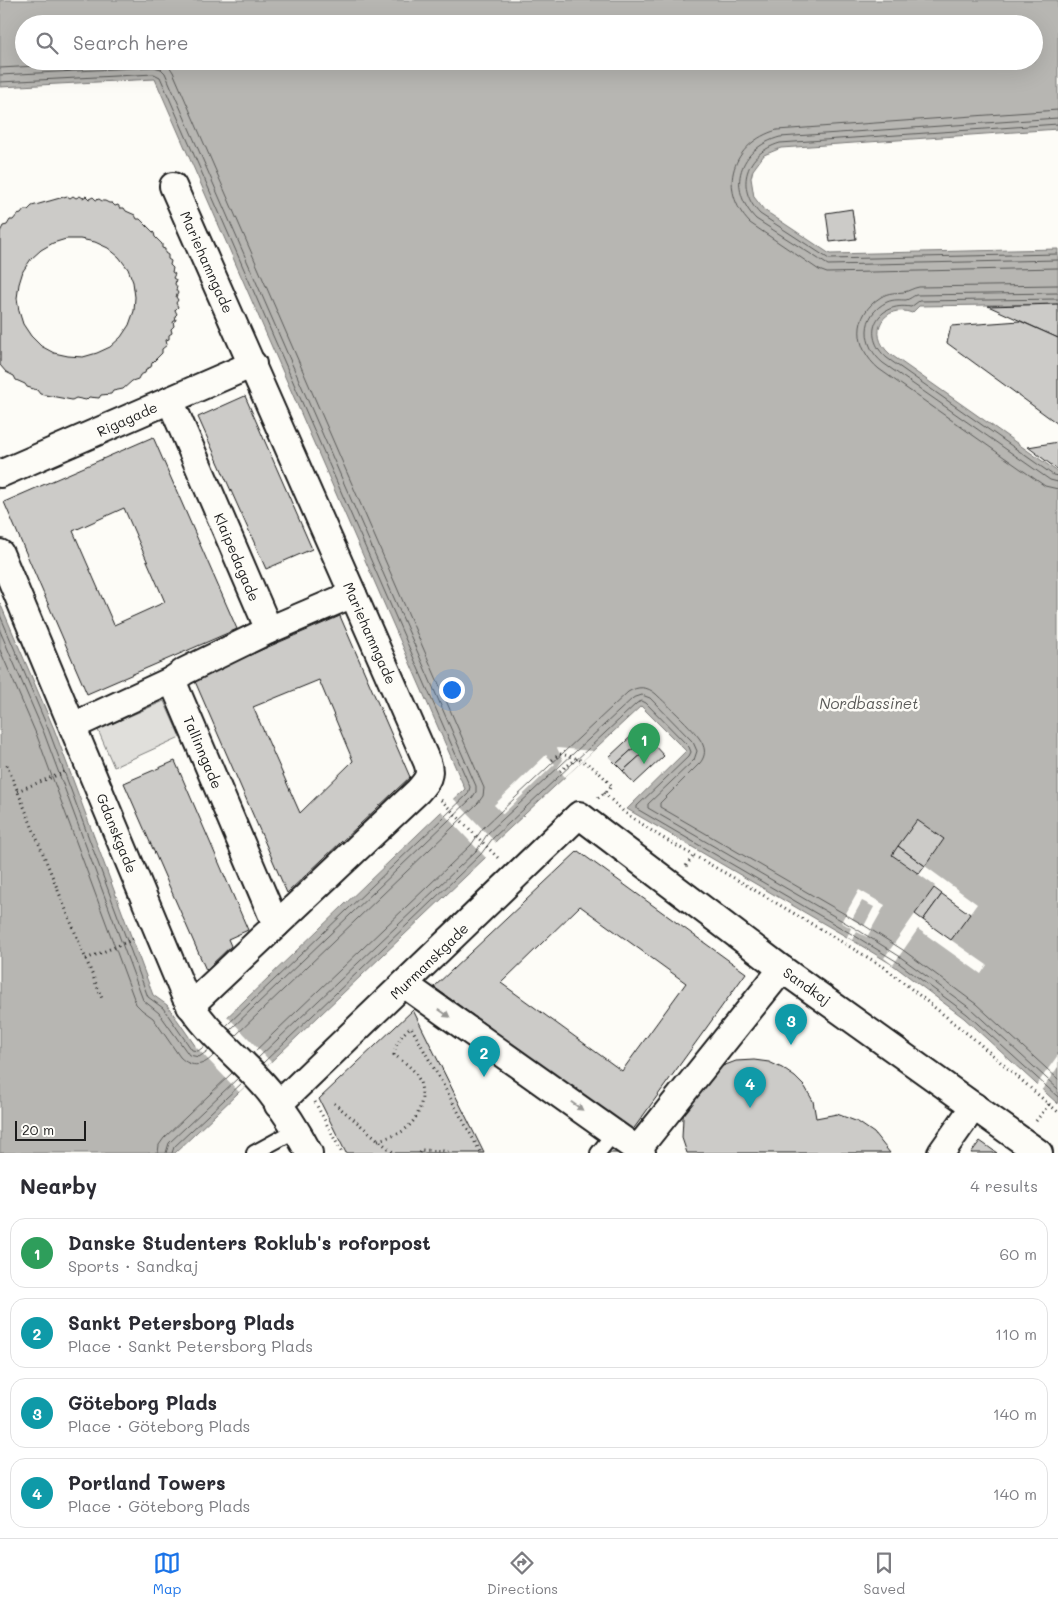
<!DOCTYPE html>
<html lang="en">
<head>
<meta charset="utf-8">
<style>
  :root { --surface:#fff; --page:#f2f2f3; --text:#2b2b33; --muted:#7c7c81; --line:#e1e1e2; --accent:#1a73e8 }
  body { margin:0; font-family:Mali,sans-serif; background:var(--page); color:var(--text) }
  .scale { position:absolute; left:15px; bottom:12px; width:71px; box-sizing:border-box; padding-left:5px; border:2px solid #1c1c1c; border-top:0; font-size:14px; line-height:18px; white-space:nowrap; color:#1c1c1c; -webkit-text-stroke:4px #fdfcf7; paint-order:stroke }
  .you { position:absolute; left:451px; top:689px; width:18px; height:18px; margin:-12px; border:4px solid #fff; border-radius:50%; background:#1a73e8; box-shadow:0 0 0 8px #1a73e833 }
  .badge { display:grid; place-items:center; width:32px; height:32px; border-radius:50%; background:var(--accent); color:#fff; font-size:16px; font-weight:700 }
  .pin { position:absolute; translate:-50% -41px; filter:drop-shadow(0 1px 2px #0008) }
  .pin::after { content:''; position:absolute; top:26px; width:18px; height:15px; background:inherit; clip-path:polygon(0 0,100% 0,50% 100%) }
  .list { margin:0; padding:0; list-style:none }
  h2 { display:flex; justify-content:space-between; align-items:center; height:65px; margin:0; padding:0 20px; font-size:21px }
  h2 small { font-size:16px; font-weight:400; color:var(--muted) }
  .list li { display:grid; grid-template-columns:32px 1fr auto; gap:15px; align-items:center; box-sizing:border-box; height:70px; margin:0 10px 10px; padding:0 10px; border:1px solid var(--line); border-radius:15px }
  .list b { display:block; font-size:19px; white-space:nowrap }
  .list p { margin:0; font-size:16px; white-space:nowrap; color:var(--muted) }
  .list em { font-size:16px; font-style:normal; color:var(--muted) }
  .icon { flex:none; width:28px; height:28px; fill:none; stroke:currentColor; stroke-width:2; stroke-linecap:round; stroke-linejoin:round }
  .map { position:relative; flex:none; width:1058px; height:1153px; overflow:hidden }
  .search { position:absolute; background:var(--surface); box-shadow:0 5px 20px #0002; left:15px; right:15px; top:15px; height:55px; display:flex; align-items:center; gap:12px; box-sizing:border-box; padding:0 18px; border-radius:28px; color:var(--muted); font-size:19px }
  .sheet { height:385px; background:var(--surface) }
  nav { display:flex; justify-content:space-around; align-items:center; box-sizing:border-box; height:70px; border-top:1px solid var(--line); background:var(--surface); font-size:14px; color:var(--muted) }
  nav a { display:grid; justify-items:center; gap:2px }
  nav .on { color:var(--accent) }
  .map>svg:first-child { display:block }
</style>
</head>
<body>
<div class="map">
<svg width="1058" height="1153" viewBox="0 0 1058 1153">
  <rect width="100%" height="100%" fill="#fdfcf7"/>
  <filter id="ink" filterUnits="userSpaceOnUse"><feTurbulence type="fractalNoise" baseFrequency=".02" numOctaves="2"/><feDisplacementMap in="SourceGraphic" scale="10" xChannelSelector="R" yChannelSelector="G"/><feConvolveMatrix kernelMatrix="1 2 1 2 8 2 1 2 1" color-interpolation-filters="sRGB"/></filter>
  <g filter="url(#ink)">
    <polygon fill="#e0dfdb" stroke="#7e7e7c" points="164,701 180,737 114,767 98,730"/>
    <path fill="#b7b6b2" stroke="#797876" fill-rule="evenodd" d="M 0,0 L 1058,0 L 1058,129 L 781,148 L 764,155 L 753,170 L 751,178 L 754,197 L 764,210 L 830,254 L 1058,249 L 1058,304 L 919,306 L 912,313 C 884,302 866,334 890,354 L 1058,472 L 1058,1104 L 964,1018 L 893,965 L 852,940 L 627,809 L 686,751 L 641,706 L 496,841 L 486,857 L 175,1153 L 0,1153 L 0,603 L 54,729 L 153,995 L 167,1005 L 196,1047 L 465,789 L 155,79 L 0,87 ZM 24,24 L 1034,24 L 1034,61 L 24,61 Z"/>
    <g fill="#fdfcf7" fill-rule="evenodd">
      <polygon points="557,748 593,751 565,777 557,768 563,760"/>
      <polygon points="546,755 555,764 503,814 494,805"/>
      <polygon points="453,798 497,844 487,859 440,810"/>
      <polygon points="917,820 944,839 925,866 977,904 951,940 987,965 981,974 918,929 893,965 884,958 935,886 892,855"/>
      <path d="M 859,890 L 885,905 L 867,937 L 857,932 L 852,940 L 847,937 L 851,928 L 841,922 ZM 862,901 L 874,907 L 864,926 L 852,919 Z"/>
      <polygon points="227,1016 271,1062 239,1092 195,1046"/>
      <polygon points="1058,1055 1058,1067 1041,1091 1035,1087"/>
    </g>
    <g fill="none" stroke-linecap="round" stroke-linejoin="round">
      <g stroke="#5a5a58" stroke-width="1">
        <polyline points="162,61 169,66 173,72 484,788 483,796 478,803 235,1036"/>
        <polyline points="0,68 129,61"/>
        <polyline points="0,75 154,67 161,69 165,73 476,786 476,792 472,798 230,1030"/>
        <polyline points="0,82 154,74 160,77 470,787 468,794 226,1026"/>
        <path d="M 1058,110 L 777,130 C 732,143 717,189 750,223 L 819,270 L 827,273 L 1058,268"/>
        <path d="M 1058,118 L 780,137 C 739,148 726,188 756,219 L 828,265 L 1058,260"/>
        <path d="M 1058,124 L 780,143 C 746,153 734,187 760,214 L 829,259 L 1058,254"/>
        <path d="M 1058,285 L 919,287 C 913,288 909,291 904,292 C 896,293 889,292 881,297 C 852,315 854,348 879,369 L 1045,486 L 1058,489"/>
        <path d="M 1058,293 L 916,295 C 913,296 910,299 906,300 C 900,300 894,299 887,302 C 860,315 862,346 883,363 L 1050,480 L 1058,482"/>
        <path d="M 1058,299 L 919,301 L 911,307 C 877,301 860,335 887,358 L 1053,475 L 1058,476"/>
        <polyline points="0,615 49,731 148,997 163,1008 192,1050 198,1051 205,1046"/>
        <polyline points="0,631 44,733 143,1000 159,1013 189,1055 199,1057 209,1050"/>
        <path d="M 0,650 L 37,736 L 136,1004 L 142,1010 L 153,1018 L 180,1057 C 192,1069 204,1066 214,1055"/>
        <path d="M 253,1053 L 471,845 L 483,828 L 628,692 C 638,686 647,686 656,694 C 665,703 700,734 703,745 C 706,752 704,758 700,763 L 660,803 L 660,807 L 862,924 L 903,950 L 976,1004 L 1058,1079"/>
        <polyline points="258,1058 477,850 488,833 633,698 642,695 650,698 693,742 697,751 694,760 648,804 648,808 858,930 899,956 971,1009 1058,1089"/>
        <polyline points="263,1063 481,854 493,838 637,703 642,701 646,703 689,747 691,752 689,756 637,806 637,809 855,936 896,961 967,1014 1058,1097"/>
        <polyline points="158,1153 159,1145 164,1138 232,1073"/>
        <polyline points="166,1153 169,1143 238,1078"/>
        <polyline points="172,1153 174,1147 242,1083"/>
      </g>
    </g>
    <g fill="#cccbc8" stroke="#1c1c1c" fill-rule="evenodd">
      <path d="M 67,196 L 70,198 L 73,196 L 76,198 L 80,196 L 83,198 L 86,196 L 89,199 L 93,197 L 96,200 L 99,199 L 102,201 L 105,201 L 109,203 L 112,203 L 115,206 L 118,205 L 120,208 L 124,208 L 126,211 L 135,215 L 137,219 L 140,219 L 154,233 L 155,237 L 162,244 L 162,248 L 165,249 L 165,253 L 168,255 L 168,259 L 171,261 L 170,265 L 173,268 L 172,272 L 175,274 L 173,278 L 176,280 L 175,284 L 177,287 L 176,290 L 178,293 L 176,297 L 178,300 L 176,303 L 178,307 L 175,310 L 177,314 L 175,316 L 176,320 L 173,322 L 174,326 L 171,329 L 172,333 L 169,335 L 169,339 L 166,340 L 167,345 L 162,349 L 162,353 L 152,363 L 151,367 L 146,369 L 145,373 L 140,375 L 138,379 L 132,381 L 123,389 L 113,391 L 111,394 L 101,395 L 99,398 L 89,397 L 86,400 L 76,398 L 72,400 L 40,394 L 37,390 L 27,387 L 25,384 L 16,380 L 14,376 L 6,372 L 0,365 L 0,232 L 3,226 L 7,225 L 10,220 L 13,220 L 17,215 L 21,214 L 24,210 L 28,210 L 32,206 ZM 66,239 L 80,239 L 95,242 L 108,248 L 119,257 L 128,269 L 133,282 L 135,297 L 134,311 L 129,325 L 121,337 L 110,347 L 97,353 L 83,357 L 68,356 L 54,353 L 41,346 L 31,336 L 23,324 L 19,311 L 17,298 L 19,284 L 23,271 L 31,259 L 41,250 L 53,243 Z"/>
      <polygon points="852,209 856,239 830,242 826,213"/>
      <polygon points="1058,304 1058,338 988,306"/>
      <polygon points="1020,321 1058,338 1058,424 947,343 951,326"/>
      <polygon points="245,396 312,549 266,569 198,417"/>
      <path d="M 153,437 L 237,629 L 87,694 L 4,502 ZM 124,508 L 165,602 L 114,625 L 73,531 Z"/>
      <polygon points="1058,442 1058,470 1028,447"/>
      <path d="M 340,616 L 410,777 L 287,893 L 194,679 ZM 319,680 L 353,761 L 300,813 L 253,707 Z"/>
      <polygon points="639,729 646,737 616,764 609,757"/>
      <polygon points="646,737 653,744 623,771 616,764"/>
      <polygon points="653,744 664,756 634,784 623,771"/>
      <polygon points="175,761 248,930 228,939 231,946 206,970 124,783"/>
      <polygon points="917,820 944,839 925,866 898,846"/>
      <polygon points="898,846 925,866 919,874 892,855"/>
      <path d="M 578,851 L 746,973 L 632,1131 L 434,987 ZM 580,906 L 686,983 L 622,1071 L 501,983 Z"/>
      <polygon points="934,888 942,894 923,920 915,914"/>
      <polygon points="942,894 970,914 951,940 923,920"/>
      <polygon points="413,1010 484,1153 346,1153 319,1099"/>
      <polygon points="754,1060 769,1062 782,1068 795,1077 805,1087 813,1101 816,1118 837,1114 858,1122 874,1133 890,1153 687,1153 682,1138 683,1117 689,1096 720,1067 736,1061"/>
      <polygon points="617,1141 633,1153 608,1153"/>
      <polygon points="980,1141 997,1153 971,1153"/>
    </g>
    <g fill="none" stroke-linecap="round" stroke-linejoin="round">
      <g stroke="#1c1c1c" stroke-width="18">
        <g id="lane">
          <polyline points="254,1153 296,1130"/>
          <polyline points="598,1153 614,1133"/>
        </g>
      </g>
      <g stroke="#1c1c1c" stroke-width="30">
        <g id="street">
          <path d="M 173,186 L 427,762 C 432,775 427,781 418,791 L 190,1006"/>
          <polyline points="170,400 269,630"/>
          <polyline points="0,474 253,364"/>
          <path d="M 0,553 L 185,996 C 205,1033 242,1058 269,1091 C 284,1110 298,1132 309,1153"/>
          <polyline points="172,680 276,925"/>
          <polyline points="73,726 172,680 185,671 269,630 353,594"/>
          <polyline points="404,984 642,1153"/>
          <polyline points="278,1105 579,815 782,969 1039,1153"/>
          <polyline points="637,1150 782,969"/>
          <polyline points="941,1153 974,1106"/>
        </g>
      </g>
      <g stroke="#1c1c1c" stroke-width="3" stroke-dasharray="1 4" stroke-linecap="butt">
        <path d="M 552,760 L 560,754 C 585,759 595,767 612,786 L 597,799"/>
        <polyline points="7,765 103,1001"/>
        <polyline points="560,771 578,758"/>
        <polyline points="17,791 65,772"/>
        <polyline points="604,793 624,812 661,837 741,882 884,967 974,1039 1058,1112"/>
        <polyline points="441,800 498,858"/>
        <polyline points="686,866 694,855"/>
        <polyline points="86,959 134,939"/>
        <polyline points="315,1102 342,1153"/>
        <polyline points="334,1103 394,1153"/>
        <polyline points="1036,1121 1049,1104"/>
        <path d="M 378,1140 C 384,1138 391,1137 397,1134 C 421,1124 431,1089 412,1069 C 407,1064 400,1059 394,1055 C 396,1044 402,1033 411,1027 L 481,1153"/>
        <polyline points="419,1153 421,1150 443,1151 452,1153"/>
      </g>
      <use href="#lane" stroke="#fdfcf7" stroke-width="14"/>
      <use href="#street" stroke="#fdfcf7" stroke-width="26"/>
    </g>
    <defs><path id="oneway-solid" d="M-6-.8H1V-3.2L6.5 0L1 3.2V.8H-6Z" transform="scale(1.25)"/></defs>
    <g fill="#989794">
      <use href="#oneway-solid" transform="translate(444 1013) rotate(35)"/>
      <use href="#oneway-solid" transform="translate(577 1106) rotate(35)"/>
    </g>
  </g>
  <g text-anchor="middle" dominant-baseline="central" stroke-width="5" stroke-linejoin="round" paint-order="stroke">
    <g font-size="14" fill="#1c1c1c" stroke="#fdfcf7">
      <text transform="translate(207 262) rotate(66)">Mariehamngade</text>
      <text transform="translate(127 419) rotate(-24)">Rigagade</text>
      <text transform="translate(237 557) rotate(67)">Klaipedagade</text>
      <text transform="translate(370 633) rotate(66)">Mariehamngade</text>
      <text transform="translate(203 752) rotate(67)">Tallinngade</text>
      <text transform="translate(117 833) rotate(68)">Gdanskgade</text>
      <text transform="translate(429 961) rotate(-44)">Murmanskgade</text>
      <text transform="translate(807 986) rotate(35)">Sandkaj</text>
    </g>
    <g font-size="15" font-style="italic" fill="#5a5a58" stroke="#fdfcf7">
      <text x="869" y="703">Nordbassinet</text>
    </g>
  </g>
</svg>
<div class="scale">20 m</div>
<div class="you"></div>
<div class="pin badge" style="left:644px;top:764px;background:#2e9e5b">1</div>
<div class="pin badge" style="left:484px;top:1077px;background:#0f9aa8">2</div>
<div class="pin badge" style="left:791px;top:1045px;background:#0f9aa8">3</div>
<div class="pin badge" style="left:750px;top:1108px;background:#0f9aa8">4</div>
<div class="search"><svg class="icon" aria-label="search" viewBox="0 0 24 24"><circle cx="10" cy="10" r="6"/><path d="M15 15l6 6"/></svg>Search here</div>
</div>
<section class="sheet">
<h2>Nearby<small>4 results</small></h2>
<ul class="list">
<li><span class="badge" style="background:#2e9e5b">1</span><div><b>Danske Studenters Roklub's roforpost</b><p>Sports · Sandkaj</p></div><em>60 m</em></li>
<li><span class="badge" style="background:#0f9aa8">2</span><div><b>Sankt Petersborg Plads</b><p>Place · Sankt Petersborg Plads</p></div><em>110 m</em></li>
<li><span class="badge" style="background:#0f9aa8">3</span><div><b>Göteborg Plads</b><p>Place · Göteborg Plads</p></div><em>140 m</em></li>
<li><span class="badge" style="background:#0f9aa8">4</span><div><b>Portland Towers</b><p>Place · Göteborg Plads</p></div><em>140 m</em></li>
</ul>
</section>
<nav>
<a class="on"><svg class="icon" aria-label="map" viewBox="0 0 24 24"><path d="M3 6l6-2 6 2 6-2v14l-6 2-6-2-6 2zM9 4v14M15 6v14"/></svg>Map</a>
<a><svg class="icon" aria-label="directions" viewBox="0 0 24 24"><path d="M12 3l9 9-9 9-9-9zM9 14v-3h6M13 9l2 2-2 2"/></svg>Directions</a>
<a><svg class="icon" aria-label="saved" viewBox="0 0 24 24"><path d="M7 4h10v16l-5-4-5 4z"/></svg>Saved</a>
</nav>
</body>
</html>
